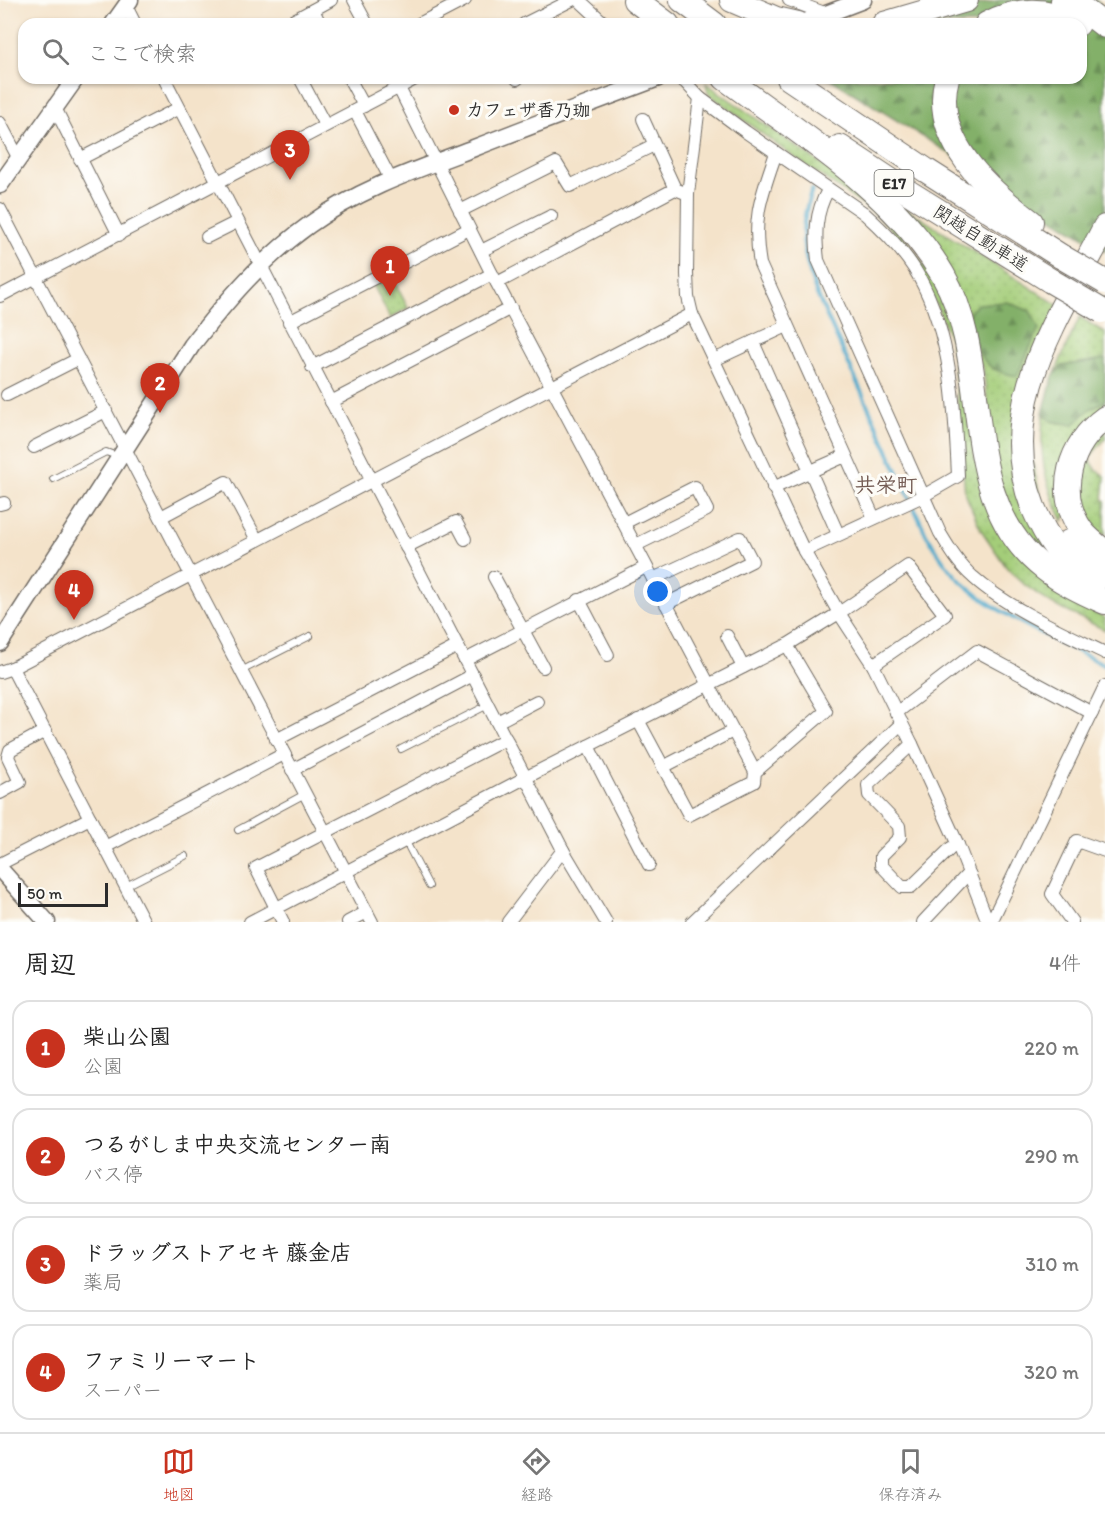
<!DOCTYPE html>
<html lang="ja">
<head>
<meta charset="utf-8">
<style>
  :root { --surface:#fff; --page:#f6f6f6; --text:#222; --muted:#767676; --line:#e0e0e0; --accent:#c8321e }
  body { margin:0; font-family:Itim,"Klee One",sans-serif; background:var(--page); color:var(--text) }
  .scale { position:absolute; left:18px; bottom:15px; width:90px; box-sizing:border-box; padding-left:6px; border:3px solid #2b2b2b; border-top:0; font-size:16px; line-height:21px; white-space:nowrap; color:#2b2b2b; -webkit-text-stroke:4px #fdfcf7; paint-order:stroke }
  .you { position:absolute; left:658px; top:592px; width:21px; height:21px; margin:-15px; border:4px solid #fff; border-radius:50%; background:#1a73e8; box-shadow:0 0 0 9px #1a73e833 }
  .badge { display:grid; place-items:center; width:39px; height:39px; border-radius:50%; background:var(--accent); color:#fff; font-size:20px; font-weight:700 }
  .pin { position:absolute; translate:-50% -50px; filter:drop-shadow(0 2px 3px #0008) }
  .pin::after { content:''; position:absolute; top:32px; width:21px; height:18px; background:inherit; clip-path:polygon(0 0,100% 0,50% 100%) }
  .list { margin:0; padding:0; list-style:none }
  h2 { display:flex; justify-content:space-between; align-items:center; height:78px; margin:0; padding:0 24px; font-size:26px }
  h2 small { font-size:20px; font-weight:400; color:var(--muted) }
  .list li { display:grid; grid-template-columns:39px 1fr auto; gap:18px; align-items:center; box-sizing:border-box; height:96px; margin:0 12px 12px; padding:0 12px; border:2px solid var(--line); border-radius:18px }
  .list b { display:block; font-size:22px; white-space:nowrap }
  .list p { margin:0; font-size:20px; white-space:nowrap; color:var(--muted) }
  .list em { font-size:20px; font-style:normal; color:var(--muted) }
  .icon { flex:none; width:33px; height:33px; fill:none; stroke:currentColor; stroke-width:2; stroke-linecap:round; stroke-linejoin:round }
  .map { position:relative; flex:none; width:1105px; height:922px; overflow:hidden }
  .search { position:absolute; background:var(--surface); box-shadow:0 2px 4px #0004; left:18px; right:18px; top:18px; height:66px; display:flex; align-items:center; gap:15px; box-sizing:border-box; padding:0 21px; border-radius:18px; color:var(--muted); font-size:22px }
  .sheet { height:510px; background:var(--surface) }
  nav { display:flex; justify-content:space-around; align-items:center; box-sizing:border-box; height:84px; border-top:2px solid var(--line); background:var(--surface); font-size:16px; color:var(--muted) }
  nav a { display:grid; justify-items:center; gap:3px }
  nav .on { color:var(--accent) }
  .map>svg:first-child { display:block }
</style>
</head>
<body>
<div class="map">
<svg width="1105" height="922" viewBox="0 0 1105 922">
  <defs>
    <pattern id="grass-dots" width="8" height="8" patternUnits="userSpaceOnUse" patternTransform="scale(1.5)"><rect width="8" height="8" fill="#a4cd79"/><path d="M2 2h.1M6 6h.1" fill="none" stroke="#8db069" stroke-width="1.8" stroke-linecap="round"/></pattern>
    <pattern id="forest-firs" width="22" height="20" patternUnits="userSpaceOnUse" patternTransform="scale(1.5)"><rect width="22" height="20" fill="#83b069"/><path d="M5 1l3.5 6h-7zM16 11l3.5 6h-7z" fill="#6b8f57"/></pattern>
  </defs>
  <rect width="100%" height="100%" fill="#fdfcf7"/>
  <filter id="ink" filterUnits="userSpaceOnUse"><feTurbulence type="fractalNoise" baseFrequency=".0167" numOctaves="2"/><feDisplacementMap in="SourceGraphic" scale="12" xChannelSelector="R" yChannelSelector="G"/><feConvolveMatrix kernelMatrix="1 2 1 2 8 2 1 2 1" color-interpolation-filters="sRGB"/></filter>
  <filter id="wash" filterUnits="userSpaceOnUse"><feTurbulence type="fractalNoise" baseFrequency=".008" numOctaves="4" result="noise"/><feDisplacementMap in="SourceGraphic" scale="24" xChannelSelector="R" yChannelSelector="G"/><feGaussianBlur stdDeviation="1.35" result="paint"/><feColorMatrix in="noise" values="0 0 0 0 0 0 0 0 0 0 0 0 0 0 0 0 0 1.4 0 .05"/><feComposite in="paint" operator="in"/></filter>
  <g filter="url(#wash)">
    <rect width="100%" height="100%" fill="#f4e3ca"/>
    <g fill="url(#grass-dots)" stroke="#687c52" stroke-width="1.5">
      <polygon points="706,83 831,171 880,209 902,234 932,277 946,307 956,335 975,459 1064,595 1105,618 1105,630 1052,604 1026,586 1007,568 981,530 965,493 954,363 950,340 940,313 910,253 893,231 874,213 784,150 708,93"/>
      <polygon points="900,205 1058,305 1019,400 1053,556 1031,547 999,488 983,368"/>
      <polygon points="391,275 408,308 390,318 373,284"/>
      <path d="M 1080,317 L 1105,333 L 1105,407 L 1063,521 C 1023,445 1045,389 1080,317 Z"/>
      <polygon points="1105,429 1105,439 1089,458 1097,471 1105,476 1103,499 1105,501 1105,535 1093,529 1080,511 1079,461"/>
    </g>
    <g fill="url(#forest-firs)" stroke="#576e4a" stroke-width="1.5">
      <polygon points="1001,0 1092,0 1098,2 1105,9 1105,251 829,78 1081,78 1081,24 918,24 970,6"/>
      <path d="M 1007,302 L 1030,311 L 1039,328 L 1017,376 C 1009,374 1000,373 994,369 C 976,358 972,334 968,314 L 978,304 Z"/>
      <polygon points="1105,359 1105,401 1090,409 1073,425 1051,421 1043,413 1053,376 1062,366"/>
    </g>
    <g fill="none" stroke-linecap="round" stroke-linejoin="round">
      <path stroke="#4da9cb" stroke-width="4" d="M 812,190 C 797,232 803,251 816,292 L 926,534 C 935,548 943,563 955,575 C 989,612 1060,642 1105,665"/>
    </g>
  </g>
  <g filter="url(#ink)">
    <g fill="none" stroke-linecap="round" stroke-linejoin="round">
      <g stroke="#716b63" stroke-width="8">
        <g id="service">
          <polyline points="53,479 106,452 117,456"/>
          <polyline points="241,671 310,636"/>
          <polyline points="401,749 488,705"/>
          <polyline points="238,830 305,794"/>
          <polyline points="405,840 429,886"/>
          <polyline points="126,886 185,856"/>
        </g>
      </g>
      <g stroke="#716b63" stroke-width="14">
        <g id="minor">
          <polyline points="354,0 367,24"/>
          <polyline points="579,0 605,24"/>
          <polyline points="789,0 827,14"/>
          <polyline points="126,6 135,24"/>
          <polyline points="313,10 320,24"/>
          <polyline points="287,24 331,0"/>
          <polyline points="419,24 465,0"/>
          <polyline points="524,24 572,0"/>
          <polyline points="164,78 563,850 606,922"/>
          <polyline points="300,78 325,125"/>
          <polyline points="349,78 364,106"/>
          <polyline points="394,78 492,274 755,772"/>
          <path d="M 678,78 L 685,82 L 700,98 L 746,132 L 864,213 C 884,231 905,252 918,275 C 952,336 955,409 958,476 L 923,496 L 804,551"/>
          <polyline points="517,79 518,78"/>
          <polyline points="700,98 688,194 687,274 688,297 692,314 804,551 839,613 873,665 912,744 958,845 988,922"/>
          <polyline points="55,108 119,235"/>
          <polyline points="355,111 391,180"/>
          <polyline points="643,119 675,189"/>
          <polyline points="0,123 19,159"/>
          <path d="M 776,153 C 761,197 752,217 760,264 L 874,518"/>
          <polyline points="80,159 179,108"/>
          <path d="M 828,190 C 815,213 815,234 818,260 L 940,533 C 949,548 959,565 973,577 C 1006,607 1064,633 1105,653"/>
          <polyline points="0,209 372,922"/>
          <polyline points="460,211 556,163 570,186 654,145"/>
          <polyline points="207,237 237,222"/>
          <polyline points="481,251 551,216"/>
          <polyline points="497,283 675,189 688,194"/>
          <polyline points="0,296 417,78"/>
          <polyline points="289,322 469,229"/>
          <polyline points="753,342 838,534"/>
          <polyline points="714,360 787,326"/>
          <polyline points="312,367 492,274"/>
          <polyline points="7,395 78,359"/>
          <polyline points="331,402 511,308"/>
          <polyline points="34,447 106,411"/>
          <polyline points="773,488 845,456"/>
          <polyline points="0,504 4,503"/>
          <polyline points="161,517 226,482 257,540"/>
          <polyline points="624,523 695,487 707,510 636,545"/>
          <polyline points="406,547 456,522 465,539"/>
          <polyline points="494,577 543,667"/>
          <polyline points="653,579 740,538 752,561 666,604"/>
          <polyline points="579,600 608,655"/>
          <polyline points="727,636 743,667"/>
          <polyline points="465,660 646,567"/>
          <polyline points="12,668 144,922"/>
          <polyline points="0,672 12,668 692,314"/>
          <polyline points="896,713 977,651 1092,713"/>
          <polyline points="638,720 689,815 754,782 755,772 826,711 787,645"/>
          <polyline points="497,722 537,701"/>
          <polyline points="276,740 458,646"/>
          <polyline points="912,744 868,785 869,795 899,826 900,837 881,856 881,865 902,887 911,887 951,848 958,845"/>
          <polyline points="588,746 649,865"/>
          <polyline points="663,767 733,731"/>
          <polyline points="292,770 473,675"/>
          <polyline points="0,793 20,782 8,757 10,750 45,731"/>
          <polyline points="105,847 284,754"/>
          <polyline points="0,864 90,818"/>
          <polyline points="250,922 519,781 787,645 839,613 908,566 945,615 873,665"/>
          <polyline points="283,922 256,868 506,739"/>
          <polyline points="348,922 367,912"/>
          <polyline points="508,922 563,850"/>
          <polyline points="692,922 902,723"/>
          <polyline points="923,922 965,877 970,875"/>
          <polyline points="991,922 1105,686"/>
          <polyline points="1072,922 1052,894 1077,841 1105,851"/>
        </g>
      </g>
      <g stroke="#716b63" stroke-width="19">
        <g id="tertiary">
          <polyline points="113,24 130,0"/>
          <polyline points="800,24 863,0"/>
          <polyline points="0,185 76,78"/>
          <path d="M 0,643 L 192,345 C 227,300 263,258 309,225 C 359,189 418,169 474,148 C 535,124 597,101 658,78"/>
          <polyline points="0,869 47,922"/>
        </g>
      </g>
      <g stroke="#716b63" stroke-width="26">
        <g id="motorway">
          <polyline points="635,0 667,24"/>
          <polyline points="682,0 714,24"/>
          <polyline points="732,0 776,19 798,24"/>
          <polyline points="1063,1 1084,10 1105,26"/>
          <polyline points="884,24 966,0"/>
          <path d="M 987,24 C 1017,8 1048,8 1078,24"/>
          <path d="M 725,78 C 802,135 894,191 943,275 C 996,367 953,498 1045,569 C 1063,583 1084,593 1105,602"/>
          <polyline points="789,78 927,171 1062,257"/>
          <path d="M 947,78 C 930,139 988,190 1031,222"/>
          <polyline points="840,147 908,192 1051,281"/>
          <path d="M 1105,418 C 1070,443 1055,492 1081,530 C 1088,539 1096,545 1105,552"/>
          <polyline points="1069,542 1088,562 1105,572"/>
          <path d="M 1093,586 C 1066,566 1046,538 1033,507 C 993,405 1061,314 1105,227"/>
        </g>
      </g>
      <use href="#service" stroke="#fff" stroke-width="6"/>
      <use href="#minor" stroke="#fff" stroke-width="12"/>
      <use href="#tertiary" stroke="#fff" stroke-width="16"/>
      <use href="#motorway" stroke="#fff" stroke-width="24"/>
      <g stroke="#716b63" stroke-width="26" stroke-linecap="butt">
        <g id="motorway-bridge">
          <polyline points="1062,257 1105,282"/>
          <polyline points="1051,281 1102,311"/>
        </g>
      </g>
      <use href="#motorway-bridge" stroke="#fff" stroke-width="24"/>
    </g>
  </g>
  <circle fill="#c8321e" stroke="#fdfcf7" stroke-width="2" cx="454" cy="110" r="6"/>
  <g text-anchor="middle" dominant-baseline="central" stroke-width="6" stroke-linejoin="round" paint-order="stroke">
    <rect fill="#fdfcf7" stroke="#6a6a68" stroke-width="1.5" x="874.5" y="170" width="39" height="26" rx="4.5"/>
    <g font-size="16" font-weight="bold" fill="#2b2b2b">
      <text x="894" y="183">E17</text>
    </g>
    <g font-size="18" font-weight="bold" fill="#2b2b2b" stroke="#fdfcf7" text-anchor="start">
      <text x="466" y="110">カフェザ香乃珈</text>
    </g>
    <g font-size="18" fill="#2b2b2b" stroke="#fdfcf7">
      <text transform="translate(981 238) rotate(32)">関越自動車道</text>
    </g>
    <g font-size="21" font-weight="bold" fill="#725a52" stroke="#fdfcf7">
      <text x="886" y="484">共栄町</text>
    </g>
  </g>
</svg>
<div class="scale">50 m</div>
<div class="you"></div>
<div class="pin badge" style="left:390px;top:296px">1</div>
<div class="pin badge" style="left:160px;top:413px">2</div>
<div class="pin badge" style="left:290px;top:180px">3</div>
<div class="pin badge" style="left:74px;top:620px">4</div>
<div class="search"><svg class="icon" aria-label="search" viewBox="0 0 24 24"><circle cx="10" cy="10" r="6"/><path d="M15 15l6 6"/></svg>ここで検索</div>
</div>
<section class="sheet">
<h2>周辺<small>4件</small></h2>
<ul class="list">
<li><span class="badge">1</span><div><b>柴山公園</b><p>公園</p></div><em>220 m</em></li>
<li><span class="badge">2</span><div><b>つるがしま中央交流センター南</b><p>バス停</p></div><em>290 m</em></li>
<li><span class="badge">3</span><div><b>ドラッグストアセキ 藤金店</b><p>薬局</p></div><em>310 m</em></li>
<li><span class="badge">4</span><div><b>ファミリーマート</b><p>スーパー</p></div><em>320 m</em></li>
</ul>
</section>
<nav>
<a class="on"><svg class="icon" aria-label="map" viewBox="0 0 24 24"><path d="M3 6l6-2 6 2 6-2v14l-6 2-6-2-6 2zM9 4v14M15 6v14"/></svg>地図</a>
<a><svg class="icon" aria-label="directions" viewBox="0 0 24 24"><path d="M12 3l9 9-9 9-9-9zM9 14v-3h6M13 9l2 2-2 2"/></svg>経路</a>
<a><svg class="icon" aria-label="saved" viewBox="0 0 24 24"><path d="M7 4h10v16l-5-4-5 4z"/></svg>保存済み</a>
</nav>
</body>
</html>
